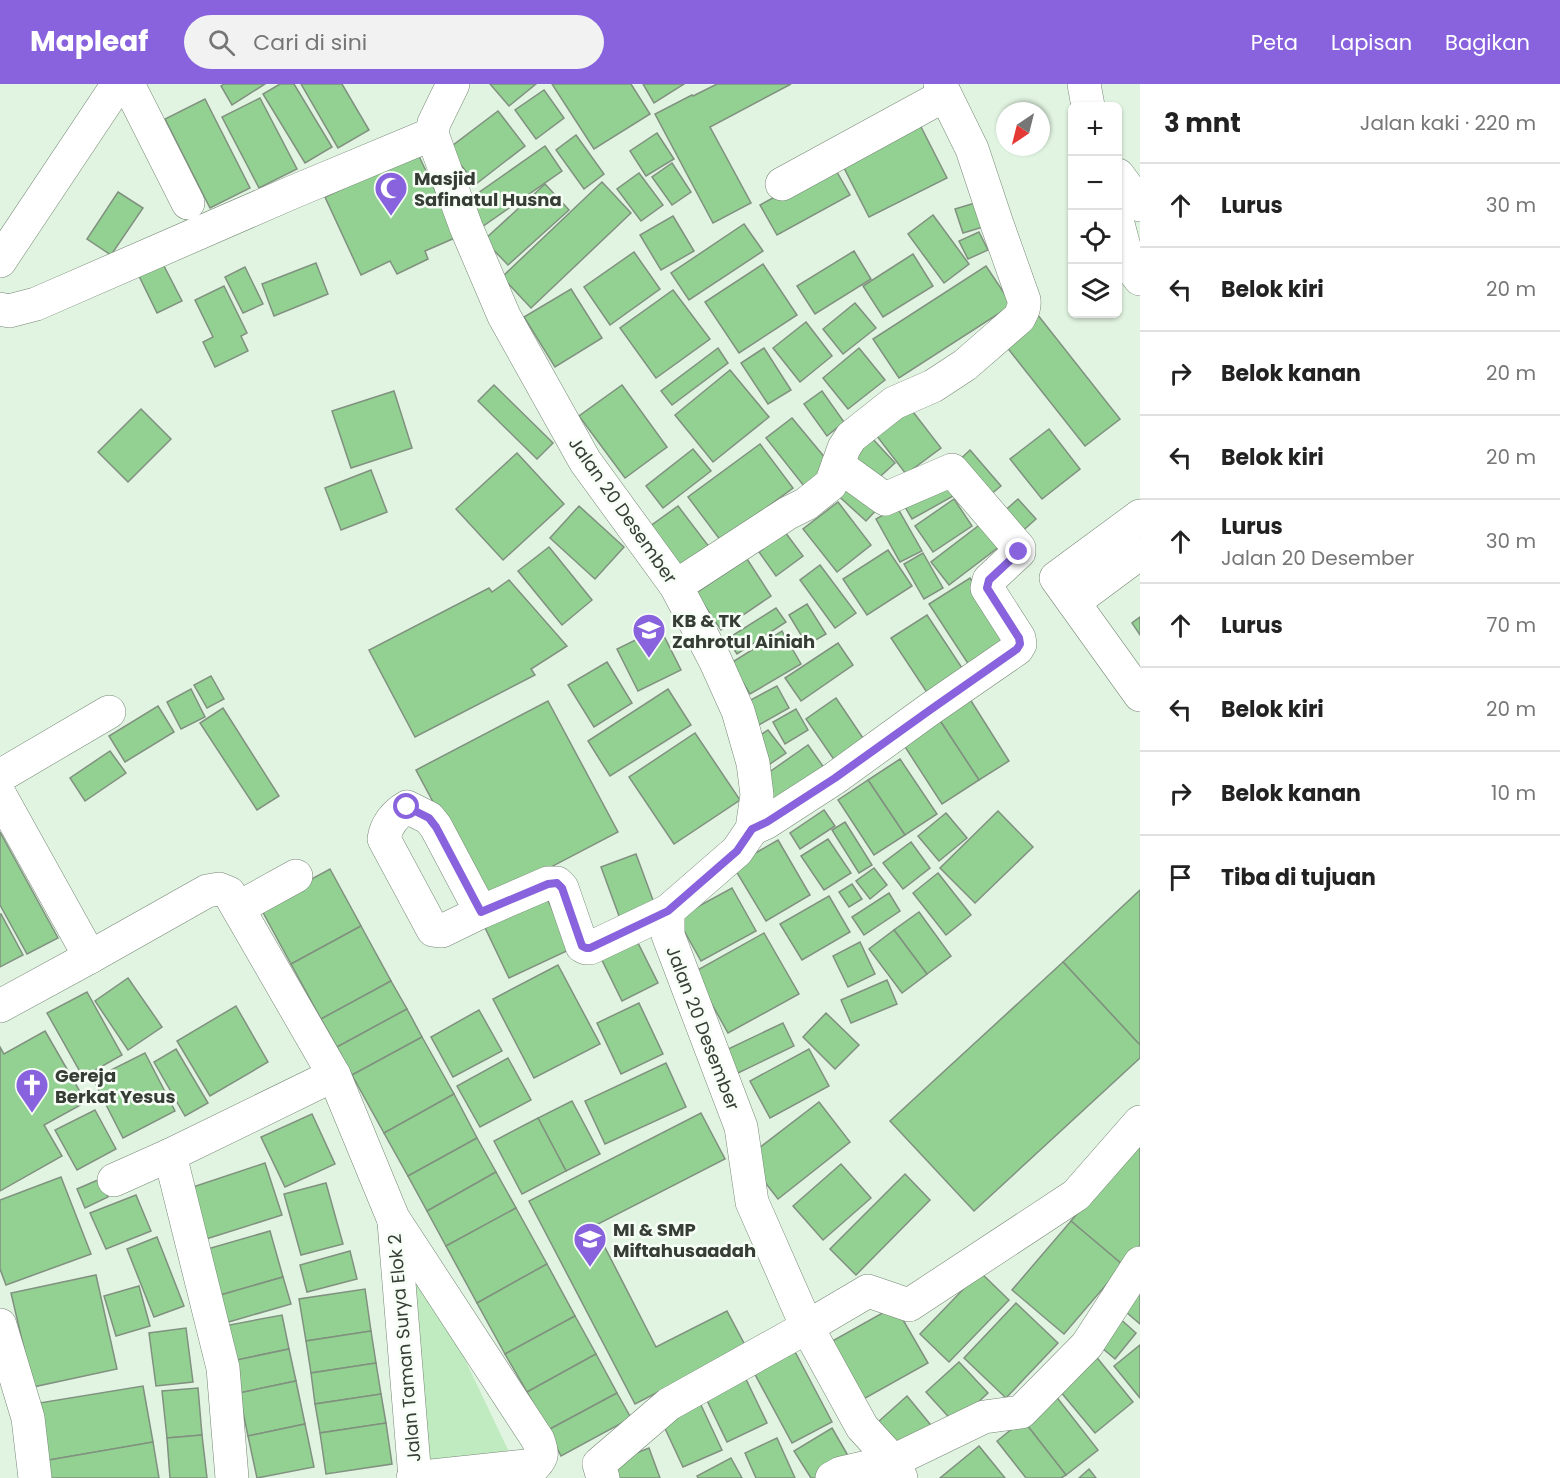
<!DOCTYPE html>
<html lang="id">
<head>
<meta charset="utf-8">
<style>
  :root { --surface:#fff; --page:#f2f2f2; --text:#222; --muted:#767676; --line:#e0e0e0; --accent:#8863dd }
  body { margin:0; font-family:Poppins,sans-serif; background:var(--page); color:var(--text) }
  .controls { position:absolute; right:18px; top:18px; display:grid; overflow:hidden; border-radius:9px; box-shadow:0 2px 4px #0004 }
  .controls button { width:54px; height:54px; display:grid; place-items:center; padding:0; border:0; border-bottom:2px solid var(--line); background:var(--surface); color:var(--text); font:30px sans-serif }
  .compass { position:absolute; left:996px; top:18px; width:54px; height:54px; border-radius:50%; background:var(--surface); box-shadow:0 2px 4px #0004; rotate:215deg }
  .stop { position:absolute; width:18px; height:18px; margin:-14px; border:4px solid #8863dd; border-radius:50%; background:#fff }
  .stop.end { background:#8863dd; border-color:#fff; box-shadow:0 2px 6px #0008 }
  .list { margin:0; padding:0; list-style:none }
  h2 { display:flex; justify-content:space-between; align-items:center; height:78px; margin:0; padding:0 24px; font-size:26px }
  h2 small { font-size:20px; font-weight:400; color:var(--muted) }
  .list li { display:grid; grid-template-columns:39px 1fr auto; gap:18px; align-items:center; box-sizing:border-box; height:84px; padding:0 24px; border-top:2px solid var(--line) }
  .list b { display:block; font-size:22px; white-space:nowrap }
  .list p { margin:0; font-size:20px; white-space:nowrap; color:var(--muted) }
  .list em { font-size:20px; font-style:normal; color:var(--muted) }
  .icon { flex:none; width:33px; height:33px; fill:none; stroke:currentColor; stroke-width:2; stroke-linecap:round; stroke-linejoin:round }
  .map { position:relative; flex:none; width:1140px; height:1394px; overflow:hidden }
  header { display:flex; align-items:center; gap:36px; box-sizing:border-box; height:84px; padding:0 30px; background:var(--accent); color:#fff }
  header strong { font-size:28px }
  nav { display:flex; gap:33px; margin-inline-start:auto; font-size:21px }
  .search { width:420px; height:54px; background:var(--page); display:flex; align-items:center; gap:15px; box-sizing:border-box; padding:0 21px; border-radius:33px; color:var(--muted); font-size:22px }
  main { display:flex }
  aside { flex:1; background:var(--surface) }
  .map>svg:first-child { display:block }
</style>
</head>
<body>
<header>
<strong>Mapleaf</strong>
<div class="search"><svg class="icon" aria-label="search" viewBox="0 0 24 24"><circle cx="10" cy="10" r="6"/><path d="M15 15l6 6"/></svg>Cari di sini</div>
<nav><a>Peta</a><a>Lapisan</a><a>Bagikan</a></nav>
</header>
<main>
<div class="map">
<svg width="1140" height="1394" viewBox="0 0 1140 1394">
  <rect width="100%" height="100%" fill="#e1f4e1"/>
  <polygon fill="#c0ebc0" points="367,1070 510,1370 422,1376"/>
  <g fill="#92d192" stroke="#80917f" stroke-width="1.5">
    <polygon points="224,0 265,0 232,21 221,2"/>
    <polygon points="280,0 294,0 332,63 305,79 263,10"/>
    <polygon points="301,0 342,0 369,46 338,64"/>
    <polygon points="490,0 536,0 509,22"/>
    <polygon points="552,0 631,0 650,30 594,65"/>
    <polygon points="643,0 684,0 654,19"/>
    <polygon points="717,0 791,0 710,43 751,119 713,139 655,30 692,11 693,12"/>
    <polygon points="544,6 564,34 536,55 515,26"/>
    <polygon points="260,14 297,85 259,104 222,33"/>
    <polygon points="205,15 250,104 210,124 165,35"/>
    <polygon points="498,27 525,62 476,100 448,65"/>
    <polygon points="917,35 947,94 869,133 839,74"/>
    <polygon points="657,49 674,75 646,92 630,67"/>
    <polygon points="576,51 604,90 584,105 556,66"/>
    <polygon points="545,62 562,87 479,145 461,121"/>
    <polygon points="418,70 457,153 425,167 428,175 397,190 390,177 361,191 325,113"/>
    <polygon points="672,79 691,108 672,121 652,93"/>
    <polygon points="833,81 850,111 777,151 760,121"/>
    <polygon points="639,89 663,121 641,137 617,105"/>
    <polygon points="602,98 631,129 531,224 502,193"/>
    <polygon points="545,100 569,126 508,181 484,156"/>
    <polygon points="118,108 143,124 111,171 87,155"/>
    <polygon points="975,119 983,143 963,149 955,125"/>
    <polygon points="933,131 969,180 944,199 908,150"/>
    <polygon points="673,132 694,167 661,186 640,151"/>
    <polygon points="744,140 763,167 689,216 671,189"/>
    <polygon points="979,148 988,166 968,175 959,157"/>
    <polygon points="854,167 871,195 815,230 797,202"/>
    <polygon points="634,168 660,205 610,241 584,203"/>
    <polygon points="913,170 933,202 883,233 863,202"/>
    <polygon points="316,179 328,210 274,232 262,200"/>
    <polygon points="163,180 182,217 157,229 139,192"/>
    <polygon points="763,180 797,231 739,269 705,218"/>
    <polygon points="986,182 1012,221 899,294 873,255"/>
    <polygon points="245,183 263,220 243,229 225,193"/>
    <polygon points="224,202 247,249 241,252 248,267 215,283 203,258 213,253 195,216"/>
    <polygon points="571,205 602,254 555,283 524,233"/>
    <polygon points="673,206 710,255 656,294 620,244"/>
    <polygon points="855,219 876,244 843,270 823,245"/>
    <polygon points="1037,230 1120,335 1085,362 1002,257"/>
    <polygon points="806,238 832,272 800,298 773,264"/>
    <polygon points="718,264 728,279 672,321 661,307"/>
    <polygon points="764,264 791,306 768,320 741,279"/>
    <polygon points="859,264 885,296 848,325 823,294"/>
    <polygon points="730,286 769,333 713,378 675,331"/>
    <polygon points="494,301 553,359 537,375 478,317"/>
    <polygon points="622,301 667,363 625,394 579,332"/>
    <polygon points="394,307 412,364 351,384 332,327"/>
    <polygon points="822,307 844,338 827,352 804,320"/>
    <polygon points="907,320 941,364 906,390 873,347"/>
    <polygon points="141,325 171,355 128,398 98,368"/>
    <polygon points="792,334 831,381 804,402 766,354"/>
    <polygon points="1049,345 1080,385 1042,415 1010,375"/>
    <polygon points="870,352 895,379 873,399 848,372"/>
    <polygon points="760,360 793,404 721,457 688,413"/>
    <polygon points="693,365 711,387 663,424 646,402"/>
    <polygon points="970,366 1001,402 984,416 954,381"/>
    <polygon points="517,369 564,420 503,476 456,425"/>
    <polygon points="371,386 387,428 341,446 325,404"/>
    <polygon points="846,391 880,422 866,437 833,407"/>
    <polygon points="945,393 955,411 912,435 901,416"/>
    <polygon points="954,415 972,442 933,468 915,442"/>
    <polygon points="1018,415 1036,435 1018,451 1000,431"/>
    <polygon points="838,418 871,461 837,488 803,445"/>
    <polygon points="579,422 624,463 595,495 550,454"/>
    <polygon points="678,422 710,464 674,491 642,448"/>
    <polygon points="897,423 922,467 900,478 876,435"/>
    <polygon points="982,439 1000,462 949,501 931,478"/>
    <polygon points="785,448 803,472 776,492 759,468"/>
    <polygon points="549,463 592,516 562,541 518,487"/>
    <polygon points="888,466 912,502 867,531 843,495"/>
    <polygon points="923,469 943,504 924,515 904,480"/>
    <polygon points="747,475 771,512 721,546 696,509"/>
    <polygon points="820,481 856,529 835,544 800,496"/>
    <polygon points="970,494 1010,556 969,581 929,520"/>
    <polygon points="509,496 567,562 531,585 535,591 415,653 369,566 489,504 492,508"/>
    <polygon points="807,520 826,550 807,561 789,531"/>
    <polygon points="776,524 786,538 737,570 727,555"/>
    <polygon points="927,531 964,587 928,610 891,554"/>
    <polygon points="1140,533 1140,551 1132,539"/>
    <polygon points="660,544 681,586 638,607 617,565"/>
    <polygon points="782,547 801,580 750,610 731,579"/>
    <polygon points="838,559 853,581 801,617 785,594"/>
    <polygon points="607,578 632,619 594,643 568,601"/>
    <polygon points="211,592 224,615 207,624 194,601"/>
    <polygon points="777,602 789,624 757,642 745,619"/>
    <polygon points="191,605 205,633 181,645 167,618"/>
    <polygon points="668,605 691,641 610,692 588,657"/>
    <polygon points="968,612 1009,677 979,696 937,632"/>
    <polygon points="836,614 865,657 835,677 806,635"/>
    <polygon points="548,617 618,748 486,817 416,686"/>
    <polygon points="158,622 174,648 125,678 109,652"/>
    <polygon points="223,624 279,712 257,726 200,639"/>
    <polygon points="796,625 808,646 785,660 773,638"/>
    <polygon points="937,632 979,696 942,720 900,655"/>
    <polygon points="768,646 786,669 767,682 750,658"/>
    <polygon points="695,649 740,716 674,760 629,693"/>
    <polygon points="808,661 827,688 775,725 755,698"/>
    <polygon points="110,667 126,689 85,717 70,694"/>
    <polygon points="900,675 937,730 905,751 868,696"/>
    <polygon points="868,696 905,751 874,771 838,716"/>
    <polygon points="824,726 835,742 800,765 790,749"/>
    <polygon points="998,727 1033,763 975,819 940,784"/>
    <polygon points="946,729 967,754 939,777 918,752"/>
    <polygon points="845,738 872,781 859,789 832,746"/>
    <polygon points="0,748 58,854 27,870 0,821"/>
    <polygon points="828,755 851,789 824,806 801,772"/>
    <polygon points="778,756 810,811 766,837 733,782"/>
    <polygon points="911,758 930,784 903,805 883,779"/>
    <polygon points="636,770 657,827 622,840 601,783"/>
    <polygon points="874,784 887,801 870,815 856,797"/>
    <polygon points="330,785 361,842 291,880 260,823"/>
    <polygon points="938,789 971,831 946,851 913,809"/>
    <polygon points="852,800 862,815 849,823 839,808"/>
    <polygon points="542,804 571,865 509,894 480,833"/>
    <polygon points="732,804 756,847 701,877 677,834"/>
    <polygon points="1140,806 1140,961 1063,878"/>
    <polygon points="889,809 900,827 864,851 852,833"/>
    <polygon points="829,812 850,848 802,876 780,840"/>
    <polygon points="919,828 951,872 927,890 894,846"/>
    <polygon points="0,830 1,830 23,871 0,883"/>
    <polygon points="361,842 391,897 321,935 291,880"/>
    <polygon points="894,846 927,890 902,909 869,865"/>
    <polygon points="633,849 658,899 622,917 597,866"/>
    <polygon points="764,849 799,910 728,949 694,888"/>
    <polygon points="860,858 875,890 848,903 833,872"/>
    <polygon points="1063,878 1140,961 1140,974 974,1127 890,1037"/>
    <polygon points="558,881 600,960 534,994 493,915"/>
    <polygon points="128,894 162,943 128,966 95,917"/>
    <polygon points="887,896 897,920 851,939 841,916"/>
    <polygon points="391,897 407,925 337,963 321,935"/>
    <polygon points="87,908 122,971 83,993 47,929"/>
    <polygon points="639,919 663,970 621,990 597,939"/>
    <polygon points="236,922 268,978 210,1012 177,957"/>
    <polygon points="407,925 422,953 352,991 337,963"/>
    <polygon points="479,926 502,967 453,993 431,953"/>
    <polygon points="826,929 859,961 835,985 803,953"/>
    <polygon points="783,939 794,962 738,989 726,966"/>
    <polygon points="45,947 86,1018 44,1041 62,1072 0,1107 0,963 4,970"/>
    <polygon points="422,953 454,1010 384,1049 352,991"/>
    <polygon points="176,965 208,1019 185,1032 154,978"/>
    <polygon points="809,965 829,1002 770,1034 750,997"/>
    <polygon points="145,969 175,1027 123,1054 93,995"/>
    <polygon points="508,974 531,1016 480,1043 457,1002"/>
    <polygon points="666,979 686,1023 605,1060 585,1017"/>
    <polygon points="454,1010 477,1054 408,1092 384,1049"/>
    <polygon points="572,1017 600,1070 566,1087 538,1034"/>
    <polygon points="819,1018 850,1058 778,1115 746,1074"/>
    <polygon points="95,1026 116,1065 77,1086 55,1046"/>
    <polygon points="701,1029 725,1075 594,1142 656,1263 727,1227 746,1263 635,1320 529,1117"/>
    <polygon points="312,1030 335,1080 285,1103 261,1053"/>
    <polygon points="538,1034 566,1087 522,1110 494,1057"/>
    <polygon points="477,1054 496,1088 427,1127 408,1092"/>
    <polygon points="1140,1056 1140,1161 1123,1181 1071,1137"/>
    <polygon points="265,1079 282,1131 203,1156 187,1105"/>
    <polygon points="841,1080 871,1114 823,1156 793,1122"/>
    <polygon points="496,1088 516,1124 446,1162 427,1127"/>
    <polygon points="905,1090 930,1116 856,1191 830,1165"/>
    <polygon points="61,1093 91,1170 6,1201 0,1185 0,1116"/>
    <polygon points="100,1095 108,1113 85,1124 77,1105"/>
    <polygon points="326,1099 343,1160 301,1171 284,1110"/>
    <polygon points="136,1111 151,1147 106,1165 90,1129"/>
    <polygon points="516,1124 547,1180 477,1219 446,1162"/>
    <polygon points="1071,1137 1123,1181 1064,1250 1012,1206"/>
    <polygon points="270,1147 283,1193 217,1212 204,1166"/>
    <polygon points="157,1153 184,1222 154,1233 127,1165"/>
    <polygon points="350,1167 357,1195 307,1208 300,1181"/>
    <polygon points="547,1180 575,1232 505,1270 477,1219"/>
    <polygon points="980,1188 1009,1216 949,1278 920,1250"/>
    <polygon points="96,1191 117,1285 33,1303 11,1209"/>
    <polygon points="283,1193 291,1220 225,1239 217,1212"/>
    <polygon points="1140,1198 1140,1240 1119,1222"/>
    <polygon points="139,1202 150,1242 116,1252 104,1212"/>
    <polygon points="365,1205 371,1247 306,1257 299,1215"/>
    <polygon points="1016,1219 1058,1259 1006,1314 964,1274"/>
    <polygon points="895,1222 928,1279 860,1317 827,1260"/>
    <polygon points="282,1231 289,1265 232,1277 224,1242"/>
    <polygon points="575,1232 596,1270 527,1308 505,1270"/>
    <polygon points="1117,1232 1136,1249 1115,1275 1095,1258"/>
    <polygon points="186,1244 193,1298 156,1302 149,1249"/>
    <polygon points="371,1247 376,1279 311,1289 306,1257"/>
    <polygon points="1140,1261 1140,1314 1114,1282"/>
    <polygon points="792,1262 832,1338 792,1359 751,1283"/>
    <polygon points="289,1265 296,1297 239,1309 232,1277"/>
    <polygon points="596,1270 617,1309 548,1346 527,1308"/>
    <polygon points="1094,1270 1133,1318 1095,1349 1055,1301"/>
    <polygon points="959,1278 988,1309 955,1340 926,1308"/>
    <polygon points="376,1279 381,1310 315,1320 311,1289"/>
    <polygon points="743,1289 767,1339 727,1358 703,1308"/>
    <polygon points="296,1297 305,1340 248,1352 239,1309"/>
    <polygon points="143,1302 153,1358 43,1377 33,1320"/>
    <polygon points="198,1304 202,1351 167,1354 162,1307"/>
    <polygon points="617,1309 631,1334 561,1372 548,1346"/>
    <polygon points="381,1310 386,1339 320,1349 315,1320"/>
    <polygon points="1055,1311 1098,1366 1066,1391 1023,1336"/>
    <polygon points="907,1312 934,1345 904,1370 878,1338"/>
    <polygon points="700,1319 722,1366 683,1383 661,1336"/>
    <polygon points="1023,1336 1066,1391 1061,1394 1026,1394 997,1357"/>
    <polygon points="386,1339 392,1380 326,1390 320,1349"/>
    <polygon points="305,1340 314,1383 257,1394 248,1352"/>
    <polygon points="832,1344 850,1375 819,1394 811,1394 794,1367"/>
    <polygon points="202,1351 207,1394 170,1394 167,1354"/>
    <polygon points="777,1354 795,1394 756,1394 745,1369"/>
    <polygon points="153,1358 159,1394 46,1394 43,1377"/>
    <polygon points="979,1362 1005,1394 940,1394"/>
    <polygon points="649,1364 660,1394 611,1394 606,1381"/>
    <polygon points="731,1374 742,1394 698,1394 697,1392"/>
    <polygon points="1089,1385 1096,1394 1079,1394"/>
  </g>
  <g fill="none" stroke-linecap="round" stroke-linejoin="round">
    <g stroke="#768775" stroke-width="34">
      <g id="minor">
        <polyline points="128,0 188,119"/>
        <polyline points="453,0 434,39 432,50 466,143 504,232 585,377 676,502 715,576 738,627 753,679 757,711 752,745 737,767 668,827 668,851 741,1043 752,1118 807,1243 862,1343 893,1377 901,1394"/>
        <polyline points="1084,0 1088,22"/>
        <polyline points="1118,91 1140,121"/>
        <polyline points="782,100 945,11"/>
        <polyline points="1118,140 1129,181 1140,195"/>
        <polyline points="0,177 118,0"/>
        <polyline points="0,225 9,227 36,220 293,108 432,50"/>
        <polyline points="1140,432 1056,494 1140,611"/>
        <path d="M 676,502 L 788,429 L 806,420 L 831,400 L 844,364 L 851,353 L 894,319 L 933,302 L 965,281 L 1019,234 C 1022,228 1025,224 1024,216 L 997,140 L 972,65 L 940,0"/>
        <polyline points="1074,518 1140,469"/>
        <polyline points="0,692 109,628"/>
        <polyline points="0,711 90,873"/>
        <polyline points="752,745 767,738 835,694 930,625 1017,565 1020,560 1019,554 987,504 989,496 1019,468 1019,464 952,386 885,415 838,381"/>
        <polyline points="238,824 296,792"/>
        <path d="M 481,828 L 436,743 L 429,734 L 407,723 C 395,730 386,741 384,755 L 433,846 L 442,847 L 481,828 L 548,799 L 557,799 L 562,804 L 582,862 L 586,864 L 590,864 L 668,827"/>
        <path d="M 0,922 L 90,873 L 207,807 L 219,805 L 229,809 L 334,991 L 393,1134 L 538,1356 C 542,1368 544,1372 535,1381 L 413,1394"/>
        <polyline points="170,1071 223,1284 232,1394"/>
        <polyline points="114,1096 170,1071 334,991"/>
        <polyline points="394,1138 415,1394"/>
        <polyline points="0,1241 28,1334 35,1394"/>
        <polyline points="603,1394 599,1380 669,1320 807,1243 868,1207 909,1221 1076,1111 1140,1038"/>
        <polyline points="832,1394 841,1389 893,1377 984,1333 1021,1328 1087,1261 1140,1179"/>
      </g>
    </g>
    <use href="#minor" stroke="#fff" stroke-width="33"/>
  </g>
  <g fill="none" stroke-linecap="round" stroke-linejoin="round">
    <polyline stroke="#8863dd" stroke-width="8" points="407,723 429,734 436,743 481,828 548,800 557,799 562,804 582,862 586,864 590,864 668,827 737,767 752,745 767,738 835,694 930,626 1017,565 1020,560 1019,554 987,504 989,496 1019,468"/>
  </g>
  <defs>
    <g id="mosque-pin" transform="scale(1.725)"><path d="M0 17L-7.5 6A9.5 9.5 0 1 1 7.5 6Z" fill="#8863dd" stroke="#f6fef6"/><path d="M3.5-4.9A6 6 0 1 0 3.5 4.9A5 5 0 1 1 3.5-4.9Z" fill="#fff"/></g>
    <g id="school-pin" transform="scale(1.725)"><path d="M0 17L-7.5 6A9.5 9.5 0 1 1 7.5 6Z" fill="#8863dd" stroke="#f6fef6"/><path d="M0-5L7-2L0 1L-7-2ZM-4 1L0 2.5L4 1V4Q0 6-4 4Z" fill="#fff"/></g>
    <g id="church-pin" transform="scale(1.725)"><path d="M0 17L-7.5 6A9.5 9.5 0 1 1 7.5 6Z" fill="#8863dd" stroke="#f6fef6"/><path d="M-1.2-6h2.4v3.5h3.3v2.4h-3.3V6h-2.4V-.1h-3.3v-2.4h3.3Z" fill="#fff"/></g>
  </defs>
  <g fill-rule="evenodd">
    <use href="#mosque-pin" x="391" y="104"/>
    <use href="#school-pin" x="649" y="546"/>
    <use href="#church-pin" x="32" y="1001"/>
    <use href="#school-pin" x="590" y="1155"/>
  </g>
  <g text-anchor="middle" dominant-baseline="central" stroke-width="5" stroke-linejoin="round" paint-order="stroke">
    <g font-size="18" font-weight="bold" fill="#353d35" stroke="#f6fef6" text-anchor="start">
      <text x="414" y="94">Masjid<tspan x="414" dy="21">Safinatul Husna</tspan></text>
      <text x="672" y="536">KB &amp; TK<tspan x="672" dy="21">Zahrotul Ainiah</tspan></text>
      <text x="55" y="991">Gereja<tspan x="55" dy="21">Berkat Yesus</tspan></text>
      <text x="613" y="1145">MI &amp; SMP<tspan x="613" dy="21">Miftahusaadah</tspan></text>
    </g>
    <g font-size="18" fill="#353d35" stroke="#f6fef6">
      <text transform="translate(623 426) rotate(55)">Jalan 20 Desember</text>
      <text transform="translate(703 944) rotate(69)">Jalan 20 Desember</text>
      <text transform="translate(404 1264) rotate(-95)">Jalan Taman Surya Elok 2</text>
    </g>
  </g>
</svg>
<div class="controls">
<button>+</button>
<button>−</button>
<button><svg class="icon" aria-label="locate" viewBox="0 0 24 24"><circle cx="12" cy="12" r="6"/><path d="M12 2v4M12 18v4M2 12h4M18 12h4"/></svg></button>
<button><svg class="icon" aria-label="layers" viewBox="0 0 24 24"><path d="M12 4l9 5-9 5-9-5zM3 14l9 5 9-5"/></svg></button>
</div>
<svg class="compass" viewBox="-18 -18 36 36"><path d="M0-13l5 13h-10z" fill="#e53935"/><path d="M0 13l5-13h-10z" fill="#767676"/></svg>
<div class="stop" style="left:407px;top:723px"></div>
<div class="stop end" style="left:1019px;top:468px"></div>
</div>
<aside>
<h2>3 mnt<small>Jalan kaki · 220 m</small></h2>
<ul class="list">
<li><svg class="icon" aria-label="ahead" viewBox="0 0 24 24"><path d="M12 20V5M6 11l6-6 6 6"/></svg><div><b>Lurus</b></div><em>30 m</em></li>
<li><svg class="icon" aria-label="left" viewBox="0 0 24 24"><path d="M17 20v-9H6M10 6l-5 5 5 5"/></svg><div><b>Belok kiri</b></div><em>20 m</em></li>
<li><svg class="icon" aria-label="right" viewBox="0 0 24 24"><path d="M7 20v-9h11M14 6l5 5-5 5"/></svg><div><b>Belok kanan</b></div><em>20 m</em></li>
<li><svg class="icon" aria-label="left" viewBox="0 0 24 24"><path d="M17 20v-9H6M10 6l-5 5 5 5"/></svg><div><b>Belok kiri</b></div><em>20 m</em></li>
<li><svg class="icon" aria-label="ahead" viewBox="0 0 24 24"><path d="M12 20V5M6 11l6-6 6 6"/></svg><div><b>Lurus</b><p>Jalan 20 Desember</p></div><em>30 m</em></li>
<li><svg class="icon" aria-label="ahead" viewBox="0 0 24 24"><path d="M12 20V5M6 11l6-6 6 6"/></svg><div><b>Lurus</b></div><em>70 m</em></li>
<li><svg class="icon" aria-label="left" viewBox="0 0 24 24"><path d="M17 20v-9H6M10 6l-5 5 5 5"/></svg><div><b>Belok kiri</b></div><em>20 m</em></li>
<li><svg class="icon" aria-label="right" viewBox="0 0 24 24"><path d="M7 20v-9h11M14 6l5 5-5 5"/></svg><div><b>Belok kanan</b></div><em>10 m</em></li>
<li><svg class="icon" aria-label="arrive" viewBox="0 0 24 24"><path d="M6 21V4h12l-3 4 3 4H6"/></svg><div><b>Tiba di tujuan</b></div></li>
</ul>
</aside>
</main>
</body>
</html>
